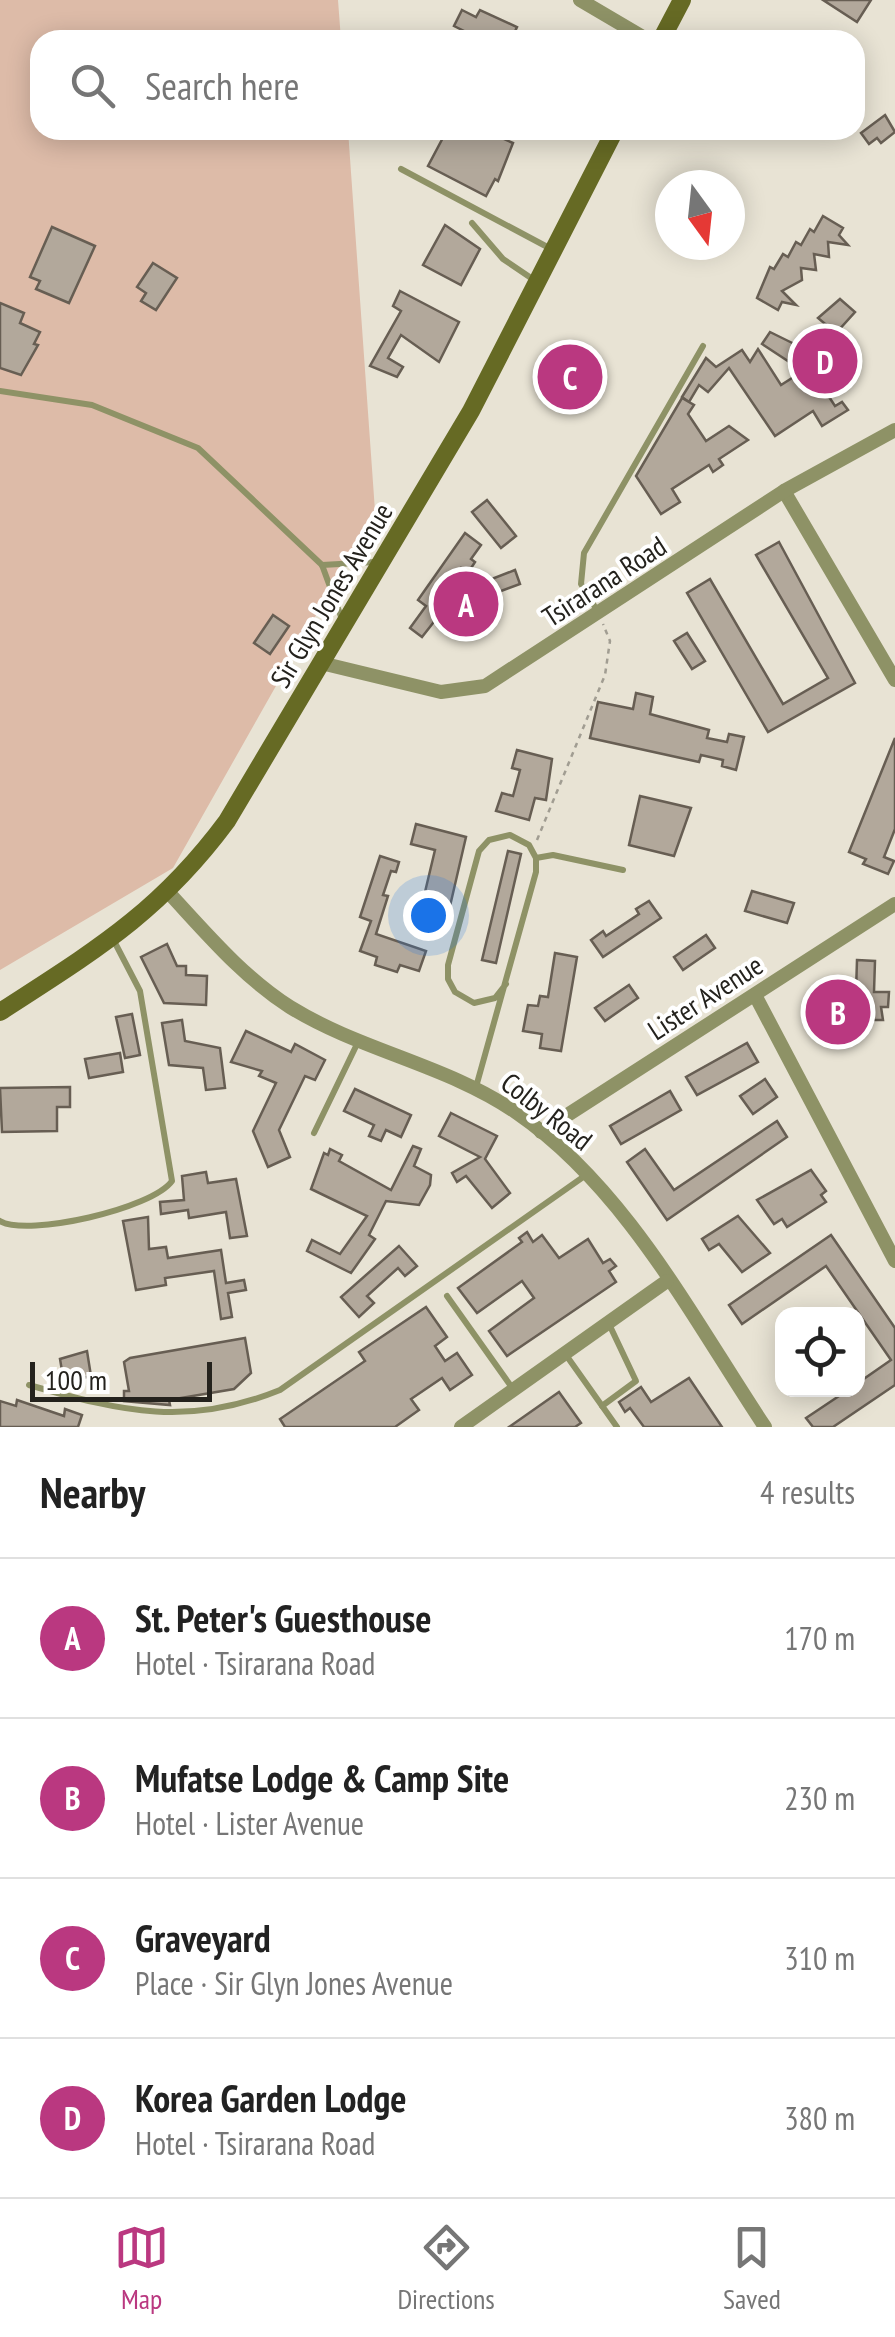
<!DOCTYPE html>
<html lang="en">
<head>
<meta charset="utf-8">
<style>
  :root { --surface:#fff; --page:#f6f6f6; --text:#222; --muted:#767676; --line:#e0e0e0; --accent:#ba3880 }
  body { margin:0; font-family:"PT Sans Narrow",sans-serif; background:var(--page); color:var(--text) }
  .controls { position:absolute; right:30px; bottom:30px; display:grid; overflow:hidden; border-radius:20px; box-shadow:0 5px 25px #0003 }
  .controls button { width:90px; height:90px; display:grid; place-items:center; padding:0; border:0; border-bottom:2px solid var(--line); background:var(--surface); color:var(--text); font:50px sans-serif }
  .compass { position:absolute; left:655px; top:170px; width:90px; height:90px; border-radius:50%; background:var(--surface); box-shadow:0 5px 25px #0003; rotate:165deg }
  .scale { position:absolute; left:30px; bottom:25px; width:182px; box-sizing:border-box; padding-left:10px; border:5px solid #24221d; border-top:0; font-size:28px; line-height:35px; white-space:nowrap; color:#24221d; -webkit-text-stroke:8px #fff; paint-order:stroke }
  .you { position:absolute; left:428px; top:915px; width:35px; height:35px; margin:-25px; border:8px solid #fff; border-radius:50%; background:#1a73e8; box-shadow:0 0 0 15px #1a73e833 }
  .badge { display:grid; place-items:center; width:65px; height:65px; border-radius:50%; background:var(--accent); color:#fff; font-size:32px; font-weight:700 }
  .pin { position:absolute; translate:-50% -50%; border:5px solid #fff; box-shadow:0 2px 10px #0006 }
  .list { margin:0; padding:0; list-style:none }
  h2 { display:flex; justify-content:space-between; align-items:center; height:130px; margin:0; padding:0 40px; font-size:42px }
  h2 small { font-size:32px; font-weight:400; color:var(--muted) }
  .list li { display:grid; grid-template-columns:65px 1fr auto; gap:30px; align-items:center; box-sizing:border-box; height:160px; padding:0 40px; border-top:2px solid var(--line) }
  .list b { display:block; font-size:38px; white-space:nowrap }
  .list p { margin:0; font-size:32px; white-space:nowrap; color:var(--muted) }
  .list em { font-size:32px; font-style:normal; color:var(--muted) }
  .icon { flex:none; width:55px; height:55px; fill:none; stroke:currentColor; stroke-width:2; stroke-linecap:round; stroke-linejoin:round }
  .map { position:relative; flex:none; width:895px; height:1427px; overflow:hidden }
  .search { position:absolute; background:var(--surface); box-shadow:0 5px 25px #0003; left:30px; right:30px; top:30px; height:110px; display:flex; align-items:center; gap:25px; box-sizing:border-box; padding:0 35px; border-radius:30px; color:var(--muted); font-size:38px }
  .sheet { height:770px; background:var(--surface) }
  nav { display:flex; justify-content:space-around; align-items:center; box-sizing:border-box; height:140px; border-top:2px solid var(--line); background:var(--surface); font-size:28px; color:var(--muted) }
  nav a { display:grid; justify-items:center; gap:5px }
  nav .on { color:var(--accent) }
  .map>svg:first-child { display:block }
</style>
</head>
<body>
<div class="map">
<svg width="895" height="1427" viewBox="0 0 895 1427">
  <rect width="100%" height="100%" fill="#e8e3d4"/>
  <polygon fill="#ddbba8" points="0,0 338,0 341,40 40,40 40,130 348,130 375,511 173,868 0,970"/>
  <g fill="#b2a89b" stroke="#675e53" stroke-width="2.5">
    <polygon points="823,0 871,0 857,22"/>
    <polygon points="462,10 476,17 480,10 517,27 511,40 467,40 468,33 454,26"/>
    <polygon points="885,115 895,132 881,143 877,138 869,144 861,133"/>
    <polygon points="452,130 484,130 513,143 498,181 495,179 486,196 428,166 446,132"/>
    <polygon points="823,216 843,228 839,235 848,245 828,242 829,257 814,254 816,270 801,268 802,280 782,291 796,305 782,302 778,310 757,298 770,267 774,269 783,254 788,257 796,242 801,245 810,229 814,232"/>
    <polygon points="445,225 480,249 461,285 423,265"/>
    <polygon points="52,227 95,246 69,303 36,289 40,281 30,277"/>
    <polygon points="153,263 177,278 156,310 141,301 146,293 137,287"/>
    <polygon points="400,291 459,322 439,362 401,335 388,358 403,367 397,377 370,366 401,311 393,306"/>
    <polygon points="840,299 855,312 836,333 818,318"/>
    <polygon points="0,303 24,313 20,323 40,332 34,344 38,345 21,375 0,368"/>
    <polygon points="770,332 851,372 843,385 807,363 835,406 842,402 848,410 822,426 813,411 775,436 729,368 708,392 699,385 689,402 682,397 706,358 716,367 742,350 750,362 758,349 781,385 803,371 762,344"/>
    <polygon points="682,398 694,405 688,414 706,441 729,426 748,440 719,459 723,465 713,472 709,465 672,489 680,502 661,514 636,476"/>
    <polygon points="487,500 516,536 501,548 472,512"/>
    <polygon points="465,533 481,545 471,559 475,562 468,573 461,568 443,591 449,596 440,607 444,609 422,637 410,628 426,606 418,600"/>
    <polygon points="779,542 855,683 768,732 687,593 710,579 783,704 828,678 756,555"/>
    <polygon points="515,570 520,584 493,594 496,602 476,596 479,584"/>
    <polygon points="273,615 289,626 270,654 254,643"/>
    <polygon points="687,633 705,661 692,669 674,641"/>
    <polygon points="636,693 653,697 650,714 709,730 707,738 727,742 729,734 744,737 736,770 722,766 723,760 701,755 699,762 590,738 598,702 633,709"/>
    <polygon points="895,738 895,829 884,857 894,861 888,874 863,864 866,859 849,852"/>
    <polygon points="517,750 552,759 546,800 535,798 529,820 496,811 502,793 513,796 520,770 512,768"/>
    <polygon points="640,796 691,808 674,856 629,845"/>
    <polygon points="416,824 466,837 447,919 420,913 435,850 411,844"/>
    <polygon points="508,851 521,854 496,963 482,960"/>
    <polygon points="380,856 399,862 396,872 391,871 383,895 388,896 376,934 426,951 419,971 400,965 397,972 375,965 377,957 360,951 371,921 360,917"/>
    <polygon points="752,891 794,903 787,923 745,911"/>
    <polygon points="649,901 661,918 603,957 591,940 603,931 606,936 639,914 636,909"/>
    <polygon points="706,935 715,948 683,970 674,957"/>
    <polygon points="167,944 177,966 186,966 186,975 207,976 206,1005 164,1003 141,957"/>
    <polygon points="555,953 577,957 561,1051 540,1048 542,1034 523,1031 528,1005 538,1006 540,996 548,997"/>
    <polygon points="857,960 875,961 874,992 889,992 888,1007 881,1007 883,1020 855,1020 856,1006 836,1006 836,991 856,992"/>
    <polygon points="629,985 638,998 605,1021 595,1008"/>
    <polygon points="132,1014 140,1055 125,1058 116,1017"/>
    <polygon points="182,1020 185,1041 220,1048 225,1088 206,1090 203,1068 169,1065 162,1023"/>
    <polygon points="246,1031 291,1052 295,1044 325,1060 315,1080 305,1076 279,1130 290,1157 268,1167 253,1131 276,1083 259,1076 262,1071 231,1062"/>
    <polygon points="747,1043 758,1062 697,1095 686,1077"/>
    <polygon points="120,1053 123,1072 89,1078 85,1059"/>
    <polygon points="765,1079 777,1097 753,1114 740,1096"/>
    <polygon points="70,1087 70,1107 57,1107 57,1131 2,1132 0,1088"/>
    <polygon points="355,1089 411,1115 401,1137 386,1130 381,1141 369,1136 374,1125 344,1111"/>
    <polygon points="670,1091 681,1110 621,1144 610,1126"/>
    <polygon points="451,1113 497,1136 485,1159 510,1193 492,1208 466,1176 457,1182 452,1173 480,1157 439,1136"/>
    <polygon points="777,1121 787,1137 667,1220 627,1162 645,1149 674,1190"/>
    <polygon points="413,1146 421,1149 414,1166 431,1175 430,1185 419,1205 386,1201 369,1235 375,1239 351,1273 307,1251 312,1240 340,1254 367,1216 311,1189 324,1153 328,1155 330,1149 342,1155 339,1161 391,1190"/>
    <polygon points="811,1170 826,1191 821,1195 826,1202 787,1227 782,1219 774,1224 757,1200"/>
    <polygon points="206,1172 208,1183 236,1179 247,1236 230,1238 226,1212 189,1218 188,1210 161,1214 160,1202 184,1200 182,1176"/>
    <polygon points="738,1216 770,1253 742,1272 719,1244 709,1250 702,1239"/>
    <polygon points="148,1217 149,1249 166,1247 168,1258 221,1250 226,1283 244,1280 246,1290 228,1293 232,1317 221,1319 214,1271 165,1278 166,1285 136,1290 123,1221"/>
    <polygon points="527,1232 533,1242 542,1235 559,1258 588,1239 603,1263 610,1259 616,1266 609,1271 616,1282 507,1356 489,1331 534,1298 522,1281 477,1313 458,1288 522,1242 519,1238"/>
    <polygon points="831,1235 895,1328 895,1385 833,1427 813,1427 806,1418 848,1390 858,1390 858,1383 891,1360 826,1266 742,1324 729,1305"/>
    <polygon points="399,1246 417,1266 405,1276 398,1268 367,1296 374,1303 359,1317 341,1297"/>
    <polygon points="426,1307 447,1337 435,1346 445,1361 457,1353 472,1375 450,1390 442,1378 411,1399 419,1410 395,1427 285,1427 280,1419 365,1361 359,1352"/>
    <polygon points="245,1338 251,1373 234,1389 169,1400 170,1405 124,1401 124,1391 129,1391 124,1362 130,1358"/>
    <polygon points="87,1351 91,1376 64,1383 60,1359"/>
    <polygon points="689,1378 722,1427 644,1427 630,1408 625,1412 619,1402 641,1387 651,1402"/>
    <polygon points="559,1392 581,1423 575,1427 509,1427"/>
    <polygon points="17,1400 64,1416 65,1409 82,1415 78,1427 0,1427 0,1401 16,1406"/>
  </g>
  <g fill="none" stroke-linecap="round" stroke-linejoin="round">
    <polyline stroke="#a19d92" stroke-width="2.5" stroke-dasharray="5 5" stroke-linecap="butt" points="537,840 605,675 610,641 603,624"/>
    <g stroke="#8e9266" stroke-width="6">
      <polyline points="401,169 553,250"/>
      <polyline points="472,223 503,259 537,282"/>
      <polyline points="0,391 92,405 198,448 322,565 343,622"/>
      <polyline points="322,565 375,562"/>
      <polyline points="598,612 581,584 584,553 703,346"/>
      <polyline points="536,858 553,855 623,870"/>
      <polyline points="476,1087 536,872 536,858 529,845 510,835 489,840 479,851 448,965 448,979 455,992 474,1003 495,998 506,984"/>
      <polyline points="314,1133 359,1040"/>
      <path d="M 0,1221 C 28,1237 152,1209 172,1181 L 140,991 L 113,939"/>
      <polyline points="447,1296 513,1389"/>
      <polyline points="566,1355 617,1427"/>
      <path d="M 29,1385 C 123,1412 189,1427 280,1390 L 586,1175"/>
      <polyline points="602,1406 636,1381 609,1324"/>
    </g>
    <g stroke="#8e9266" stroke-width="14">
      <polyline points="580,0 648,40"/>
      <polyline points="784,491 895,680"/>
      <polyline points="321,663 441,692 485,686 784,491 895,430"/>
      <path d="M 169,893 C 207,934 243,977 290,1007 C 361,1051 448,1065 517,1113 C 626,1188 693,1319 765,1427"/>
      <polyline points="755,995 895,1261"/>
      <polyline points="541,1132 895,904"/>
      <polyline points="461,1427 667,1281"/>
    </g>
    <g stroke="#666a24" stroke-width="18">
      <polyline points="661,40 682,0"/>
      <path d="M 0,1012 C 94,951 159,913 227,821 L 471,411 L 615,130"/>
    </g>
  </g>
  <g text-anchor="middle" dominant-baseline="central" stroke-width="8" stroke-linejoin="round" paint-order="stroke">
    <g font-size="28" fill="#24221d" stroke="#fff">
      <text transform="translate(604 581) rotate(-33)">Tsirarana Road</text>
      <text transform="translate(331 595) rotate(-59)">Sir Glyn Jones Avenue</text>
      <text transform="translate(705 997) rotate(-33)">Lister Avenue</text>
      <text transform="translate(547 1111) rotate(38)">Colby Road</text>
    </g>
  </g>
</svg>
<div class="controls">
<button><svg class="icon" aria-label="locate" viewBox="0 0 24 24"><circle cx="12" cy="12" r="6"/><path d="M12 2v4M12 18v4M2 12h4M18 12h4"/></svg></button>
</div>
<svg class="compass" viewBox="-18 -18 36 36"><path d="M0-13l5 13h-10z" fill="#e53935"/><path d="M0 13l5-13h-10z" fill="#767676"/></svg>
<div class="scale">100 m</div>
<div class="you"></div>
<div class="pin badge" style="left:466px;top:604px">A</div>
<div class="pin badge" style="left:838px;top:1012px">B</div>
<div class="pin badge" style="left:570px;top:377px">C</div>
<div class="pin badge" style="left:825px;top:361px">D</div>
<div class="search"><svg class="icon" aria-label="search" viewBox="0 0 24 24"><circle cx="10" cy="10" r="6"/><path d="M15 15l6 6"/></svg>Search here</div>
</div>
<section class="sheet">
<h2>Nearby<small>4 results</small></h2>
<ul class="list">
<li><span class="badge">A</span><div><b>St. Peter's Guesthouse</b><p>Hotel · Tsirarana Road</p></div><em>170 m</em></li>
<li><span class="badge">B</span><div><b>Mufatse Lodge &amp; Camp Site</b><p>Hotel · Lister Avenue</p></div><em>230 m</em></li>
<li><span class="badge">C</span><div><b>Graveyard</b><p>Place · Sir Glyn Jones Avenue</p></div><em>310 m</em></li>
<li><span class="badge">D</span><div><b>Korea Garden Lodge</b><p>Hotel · Tsirarana Road</p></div><em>380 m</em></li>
</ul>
</section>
<nav>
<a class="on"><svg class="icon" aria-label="map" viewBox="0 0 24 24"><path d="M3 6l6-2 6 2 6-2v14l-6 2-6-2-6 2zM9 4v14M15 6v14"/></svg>Map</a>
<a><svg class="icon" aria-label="directions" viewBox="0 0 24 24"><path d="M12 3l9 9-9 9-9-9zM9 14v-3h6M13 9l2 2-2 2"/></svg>Directions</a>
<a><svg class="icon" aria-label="saved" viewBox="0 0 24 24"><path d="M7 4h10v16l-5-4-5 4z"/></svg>Saved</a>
</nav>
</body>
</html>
